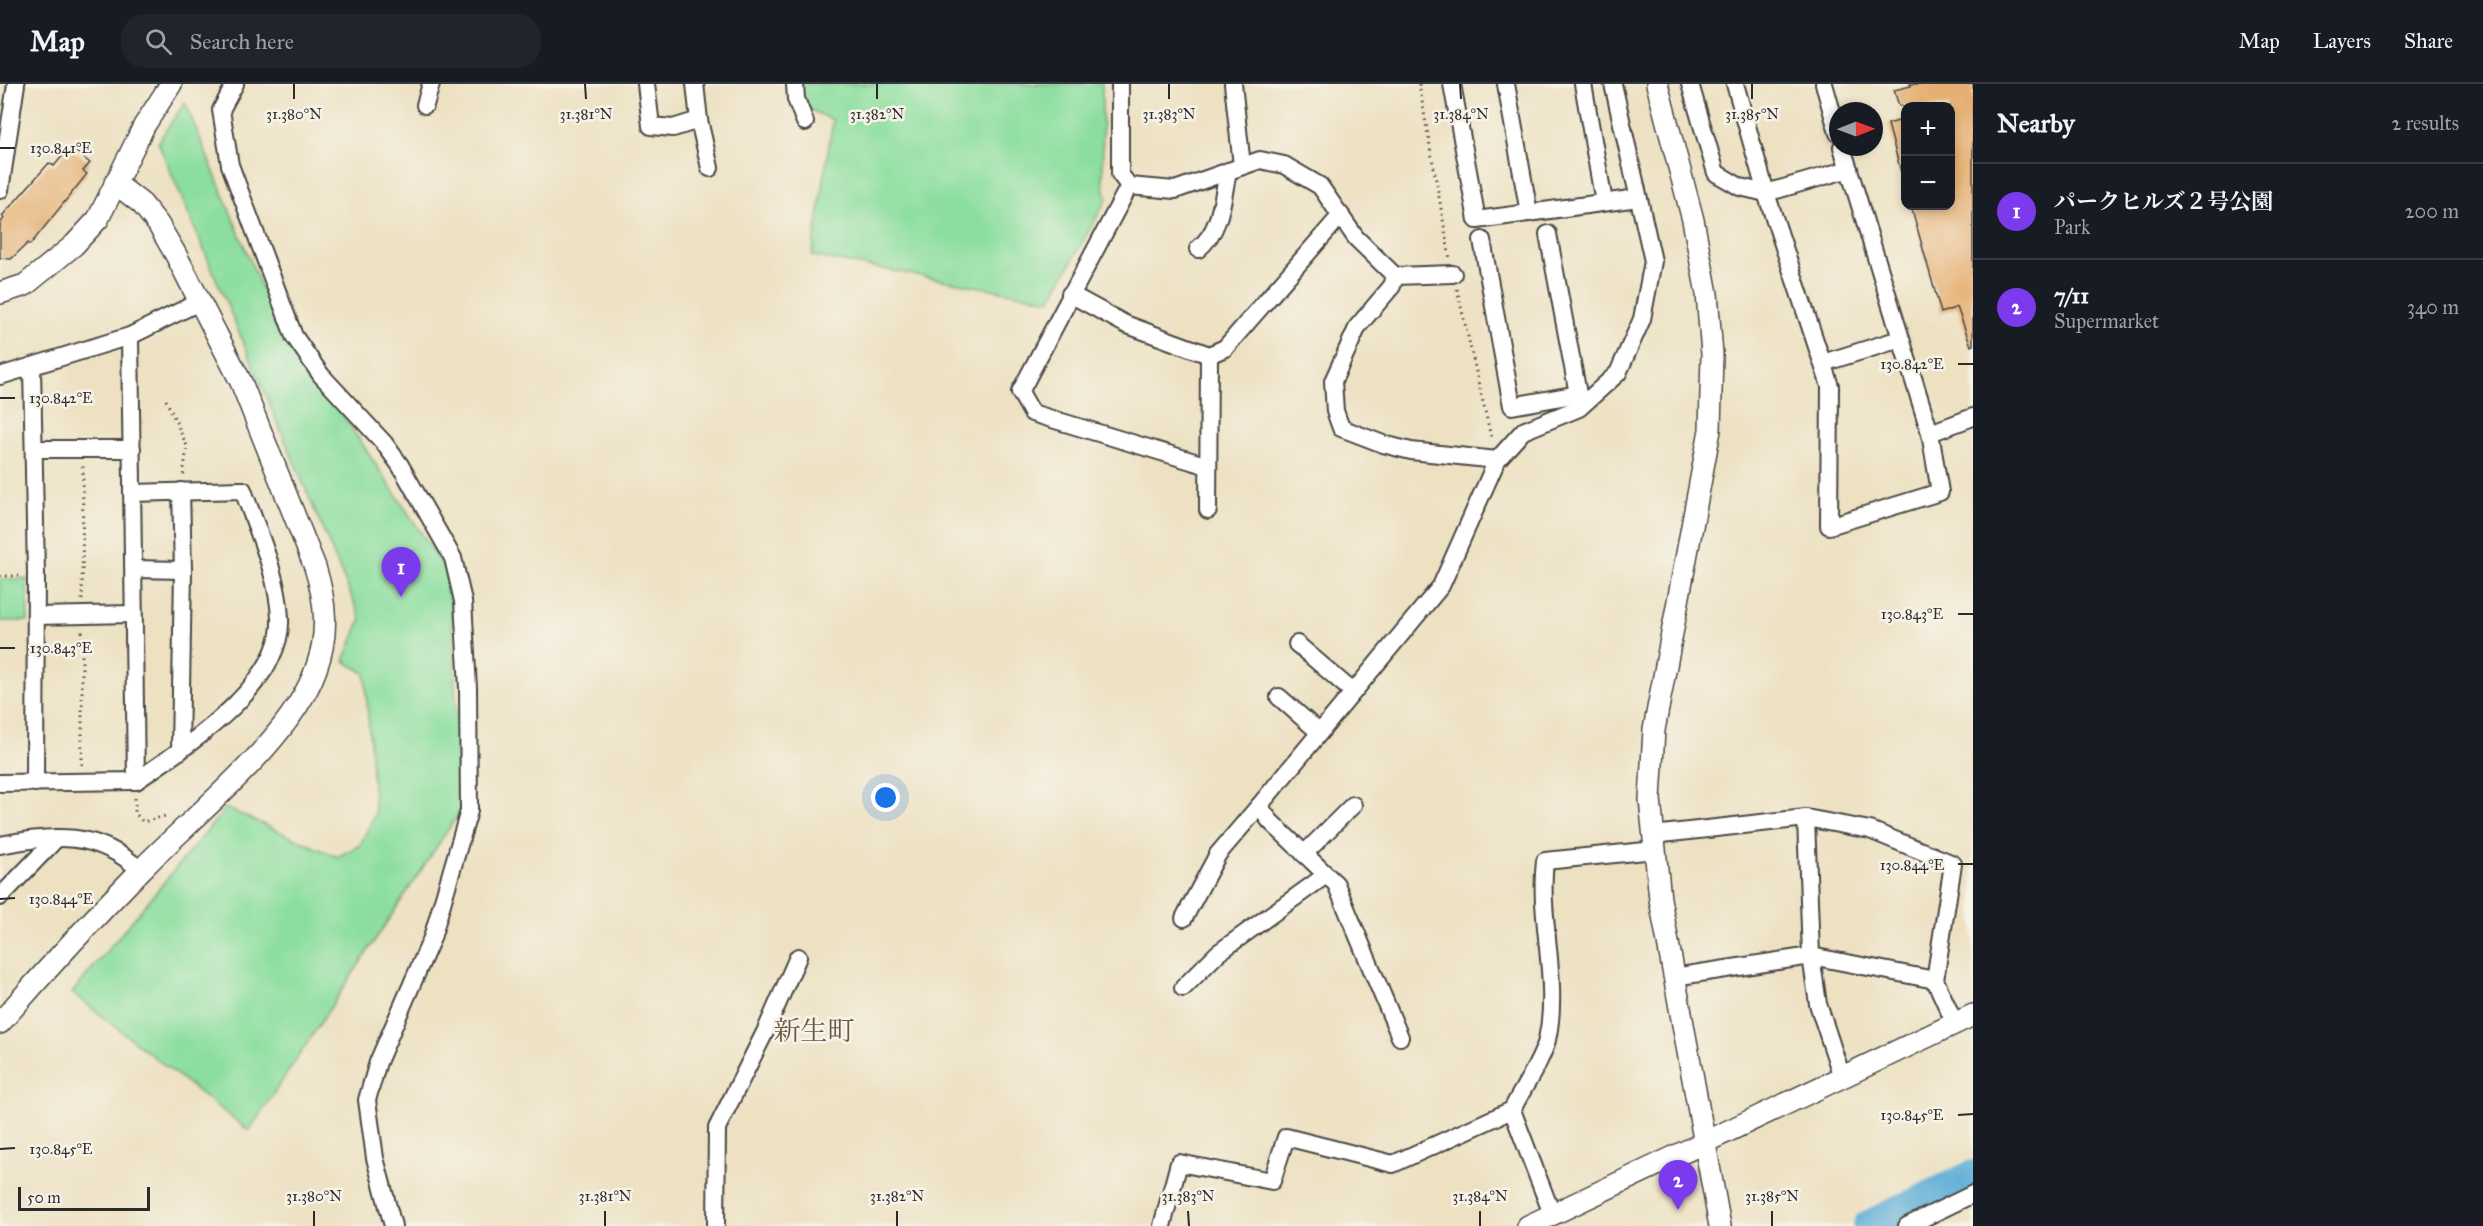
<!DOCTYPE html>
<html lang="en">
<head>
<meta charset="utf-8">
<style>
  :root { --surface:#171b24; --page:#20242c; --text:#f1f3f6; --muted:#9ea1a6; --line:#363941; --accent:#7c3aed }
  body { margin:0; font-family:"IM FELL Great Primer","Noto Serif JP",serif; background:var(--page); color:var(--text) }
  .controls { position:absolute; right:18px; top:18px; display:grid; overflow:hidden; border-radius:12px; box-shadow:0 3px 9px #0003 }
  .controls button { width:54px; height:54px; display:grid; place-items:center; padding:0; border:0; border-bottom:2px solid var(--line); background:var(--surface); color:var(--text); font:30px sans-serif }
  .compass { position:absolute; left:1829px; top:18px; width:54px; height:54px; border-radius:50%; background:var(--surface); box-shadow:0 3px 9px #0003; rotate:89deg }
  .scale { position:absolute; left:18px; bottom:15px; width:132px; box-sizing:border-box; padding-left:6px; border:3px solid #2b2b2b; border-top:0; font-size:16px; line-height:21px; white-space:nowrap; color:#2b2b2b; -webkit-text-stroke:4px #f7f3e8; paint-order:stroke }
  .you { position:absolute; left:886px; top:714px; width:21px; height:21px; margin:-15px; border:4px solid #fff; border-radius:50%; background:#1a73e8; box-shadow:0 0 0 9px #1a73e833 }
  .badge { display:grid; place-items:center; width:39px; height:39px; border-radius:50%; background:var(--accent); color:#fff; font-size:20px; font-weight:700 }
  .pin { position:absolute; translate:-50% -50px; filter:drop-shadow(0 2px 3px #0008) }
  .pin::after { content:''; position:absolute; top:32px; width:21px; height:18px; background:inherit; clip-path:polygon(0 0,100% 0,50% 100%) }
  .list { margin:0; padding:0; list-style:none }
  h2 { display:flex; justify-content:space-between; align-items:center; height:78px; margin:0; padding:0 24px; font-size:26px }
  h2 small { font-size:20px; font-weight:400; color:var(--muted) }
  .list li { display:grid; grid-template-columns:39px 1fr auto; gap:18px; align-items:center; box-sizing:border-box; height:96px; padding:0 24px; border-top:2px solid var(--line) }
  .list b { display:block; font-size:22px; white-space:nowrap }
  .list p { margin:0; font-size:20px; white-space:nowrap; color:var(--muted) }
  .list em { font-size:20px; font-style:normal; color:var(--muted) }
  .icon { flex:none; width:33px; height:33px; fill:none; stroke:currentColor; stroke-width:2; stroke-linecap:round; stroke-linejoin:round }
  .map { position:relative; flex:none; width:1973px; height:1142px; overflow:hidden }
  header { display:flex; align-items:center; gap:36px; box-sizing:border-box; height:84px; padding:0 30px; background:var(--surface); border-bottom:2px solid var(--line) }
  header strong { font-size:28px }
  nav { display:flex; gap:33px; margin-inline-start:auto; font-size:21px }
  .search { width:420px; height:54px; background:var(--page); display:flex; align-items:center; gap:15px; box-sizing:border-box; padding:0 21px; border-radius:24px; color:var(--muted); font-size:22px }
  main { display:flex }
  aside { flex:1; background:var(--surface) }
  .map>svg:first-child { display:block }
</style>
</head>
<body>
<header>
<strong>Map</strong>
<div class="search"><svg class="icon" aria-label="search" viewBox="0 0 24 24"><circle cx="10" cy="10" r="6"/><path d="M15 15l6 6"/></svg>Search here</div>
<nav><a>Map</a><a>Layers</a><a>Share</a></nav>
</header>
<main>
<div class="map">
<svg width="1973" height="1142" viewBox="0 0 1973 1142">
  <rect width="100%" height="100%" fill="#f7f3e8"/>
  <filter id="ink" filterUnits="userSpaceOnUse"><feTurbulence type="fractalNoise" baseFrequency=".0167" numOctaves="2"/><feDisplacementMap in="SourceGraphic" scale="12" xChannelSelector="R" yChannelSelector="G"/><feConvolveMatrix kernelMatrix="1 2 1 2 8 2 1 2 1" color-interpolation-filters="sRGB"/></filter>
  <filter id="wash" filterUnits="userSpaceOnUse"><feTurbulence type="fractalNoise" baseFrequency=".008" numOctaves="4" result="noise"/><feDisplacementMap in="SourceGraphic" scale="24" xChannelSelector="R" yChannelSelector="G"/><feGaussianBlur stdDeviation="1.35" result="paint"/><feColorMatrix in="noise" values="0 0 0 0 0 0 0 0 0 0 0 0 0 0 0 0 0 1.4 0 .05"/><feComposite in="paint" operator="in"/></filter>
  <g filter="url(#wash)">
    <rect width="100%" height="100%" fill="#ede1c2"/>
    <g fill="#8bde9f" stroke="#5b8465" stroke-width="1.5">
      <polygon points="799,0 1102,0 1103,97 1107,115 1050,216 812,172 833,36 804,23"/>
      <polygon points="185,18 267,217 450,492 461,726 249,1047 72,909 226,724 337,773 360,761 375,730 365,589 344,577 361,535 158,58"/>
      <polygon points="0,495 27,495 28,537 0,537"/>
    </g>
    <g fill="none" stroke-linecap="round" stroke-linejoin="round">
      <polyline stroke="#5cadd7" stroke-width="32" points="1869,1142 1973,1092"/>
    </g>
    <g id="blocks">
      <g fill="#e5af71">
        <polygon points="1910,0 1973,0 1973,261 1971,262 1957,223 1941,229 1911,122 1950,122 1950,22 1899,22 1894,6 1911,2"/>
        <polygon points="1905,35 1905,87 1901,88 1888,40"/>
        <polygon points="70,63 90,79 83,87 87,90 30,161 28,159 11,175 0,174 0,140 4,134 2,132 49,79 54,82"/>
      </g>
    </g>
  </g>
  <g filter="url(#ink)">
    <use href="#blocks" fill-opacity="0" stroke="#484642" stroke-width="1.5"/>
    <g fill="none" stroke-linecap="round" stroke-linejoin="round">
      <g stroke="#484642" stroke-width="20">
        <g id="minor">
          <polyline points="235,0 221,26 230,81 294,252 321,291 384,359 400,381 453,474 463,517 468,604 469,727 432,854 378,978 367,1016 375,1074 393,1142"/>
          <polyline points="646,0 651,42 673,44 699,36"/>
          <polyline points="695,0 699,36 710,84"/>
          <polyline points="795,0 796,15 805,38"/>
          <polyline points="1120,0 1120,90 1129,102"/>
          <polyline points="1233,0 1242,82"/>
          <polyline points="1452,0 1477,136 1638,114"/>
          <polyline points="1506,0 1529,129"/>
          <polyline points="1583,0 1604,118"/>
          <polyline points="1690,0 1716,89 1740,103 1766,109 1849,85"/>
          <polyline points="1735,0 1766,109 1830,302 1829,442 1940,408 1930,349"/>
          <polyline points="1824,0 1838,49"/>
          <polyline points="425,21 431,0"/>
          <polyline points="1842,63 1930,349 1973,333"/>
          <polyline points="0,106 16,0"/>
          <polyline points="1548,150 1578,310 1584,318"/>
          <polyline points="1482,156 1512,322 1578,310"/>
          <path d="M 1198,165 C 1222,145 1222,115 1228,87"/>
          <polyline points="1395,192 1392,202 1358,242 1333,297 1335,327 1341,344 1383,360 1411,367 1497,376"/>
          <polyline points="1070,210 1125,240 1209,271 1225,264 1341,131"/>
          <polyline points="1823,279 1900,255"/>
          <polyline points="32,283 36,491 35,699"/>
          <polyline points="0,292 130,252 199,218"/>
          <polyline points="34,365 132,365"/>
          <polyline points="1208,382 1032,329 1020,308 1129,102 1175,106 1260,76 1284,81 1320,102 1356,154 1395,192 1453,190"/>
          <path d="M 132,409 L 243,406 C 257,446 278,490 280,534 C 284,600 184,664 136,697"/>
          <polyline points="1208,426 1209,271"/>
          <polyline points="134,485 183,486"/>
          <polyline points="36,532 133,530"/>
          <polyline points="1297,560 1353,608"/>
          <polyline points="1279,613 1319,648"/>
          <polyline points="180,667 183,486 181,407"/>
          <polyline points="0,699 136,697 130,252"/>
          <polyline points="1806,734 1811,872 1818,920 1842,993"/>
          <polyline points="1653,751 1806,734 1870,746 1953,780 1935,896 1955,940"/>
          <path d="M 0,761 C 53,750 98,747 140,786"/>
          <polyline points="1304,770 1353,721"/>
          <polyline points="0,813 57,754"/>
          <polyline points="1184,834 1218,770 1259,722"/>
          <polyline points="1674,893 1811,872 1935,896"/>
          <polyline points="1183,904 1218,869 1326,791"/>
          <polyline points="1400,953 1336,800 1270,737 1259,722 1441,502 1497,376 1523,347 1579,324 1618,289 1642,235 1653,177 1613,0"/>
          <path d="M 1552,1130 L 1512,1026 C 1522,1005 1542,977 1547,956 C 1560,897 1538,836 1545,777 L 1655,766"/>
          <polyline points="716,1142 717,1044 766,946 798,873"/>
          <polyline points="1162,1142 1179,1079 1272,1097 1286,1053 1393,1080 1512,1026"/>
          <polyline points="1907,1142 1973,1110"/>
        </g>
      </g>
      <g stroke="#484642" stroke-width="24">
        <g id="tertiary">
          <polyline points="1657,0 1693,136 1707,210 1712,270 1710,346 1654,646 1650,715 1660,815 1720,1142"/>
          <polyline points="0,209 25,201 74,161 98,135 144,42 171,0"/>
          <path d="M 0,939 C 45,887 93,835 141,786 C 194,731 291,656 316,585 C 329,550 326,518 315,483 L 241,298 L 176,171 L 158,140 L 142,120 L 115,99"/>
          <polyline points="1528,1142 1973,931"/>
        </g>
      </g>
      <g stroke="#484642" stroke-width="3" stroke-dasharray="1.5 4.5" stroke-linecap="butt">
        <polyline points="1419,0 1450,175"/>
        <polyline points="1457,205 1492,357"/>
        <polyline points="166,316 187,362 183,393"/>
        <polyline points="0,492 19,492"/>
        <polyline points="82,516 83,382"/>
        <polyline points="82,681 82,547"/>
        <polyline points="135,714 135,729 143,738 169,731"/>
      </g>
      <use href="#minor" stroke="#fff" stroke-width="16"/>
      <use href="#tertiary" stroke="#fff" stroke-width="21"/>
    </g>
  </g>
  <path fill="none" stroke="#2b2b2b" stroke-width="2" d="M 294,0 L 294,15M 585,0 L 586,15M 877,0 L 877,15M 1169,0 L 1169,15M 1460,0 L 1461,15M 1752,0 L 1752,15M 0,64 L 15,64M 1958,280 L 1973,280M 0,314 L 15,314M 1958,530 L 1973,530M 0,564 L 15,564M 1958,780 L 1973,780M 0,815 L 15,814M 1958,1031 L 1973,1030M 0,1065 L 15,1064M 314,1127 L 314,1142M 605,1127 L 605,1142M 897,1127 L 897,1142M 1188,1127 L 1189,1142M 1480,1127 L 1480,1142M 1772,1127 L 1772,1142"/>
  <g text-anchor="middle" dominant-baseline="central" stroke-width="5" stroke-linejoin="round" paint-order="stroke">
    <g font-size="27" fill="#6c5944" stroke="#f7f3e8">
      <text x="814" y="946">新生町</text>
    </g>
  </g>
  <g font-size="15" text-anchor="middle" fill="#2b2b2b" stroke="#f7f3e8" stroke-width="5" stroke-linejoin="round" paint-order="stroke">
    <text x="294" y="35">31.380°N</text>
    <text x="586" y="35">31.381°N</text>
    <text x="877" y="35">31.382°N</text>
    <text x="1169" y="35">31.383°N</text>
    <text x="1461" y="35">31.384°N</text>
    <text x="1752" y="35">31.385°N</text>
    <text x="61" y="69">130.841°E</text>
    <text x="1912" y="285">130.842°E</text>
    <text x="61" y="319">130.842°E</text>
    <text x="1912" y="535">130.843°E</text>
    <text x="61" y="569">130.843°E</text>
    <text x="1912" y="786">130.844°E</text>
    <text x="61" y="820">130.844°E</text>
    <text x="1912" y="1036">130.845°E</text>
    <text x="61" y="1070">130.845°E</text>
    <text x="314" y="1117">31.380°N</text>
    <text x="605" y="1117">31.381°N</text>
    <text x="897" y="1117">31.382°N</text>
    <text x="1188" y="1117">31.383°N</text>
    <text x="1480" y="1117">31.384°N</text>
    <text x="1772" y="1117">31.385°N</text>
  </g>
</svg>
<div class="controls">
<button>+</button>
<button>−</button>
</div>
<svg class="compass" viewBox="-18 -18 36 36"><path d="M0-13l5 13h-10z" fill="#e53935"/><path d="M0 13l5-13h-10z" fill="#9ea1a6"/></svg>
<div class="scale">50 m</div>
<div class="you"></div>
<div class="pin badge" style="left:401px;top:513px">1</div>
<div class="pin badge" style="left:1678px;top:1126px">2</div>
</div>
<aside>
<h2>Nearby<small>2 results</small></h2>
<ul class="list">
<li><span class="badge">1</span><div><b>パークヒルズ２号公園</b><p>Park</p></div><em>200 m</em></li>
<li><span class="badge">2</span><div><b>7/11</b><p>Supermarket</p></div><em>340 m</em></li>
</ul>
</aside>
</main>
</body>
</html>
